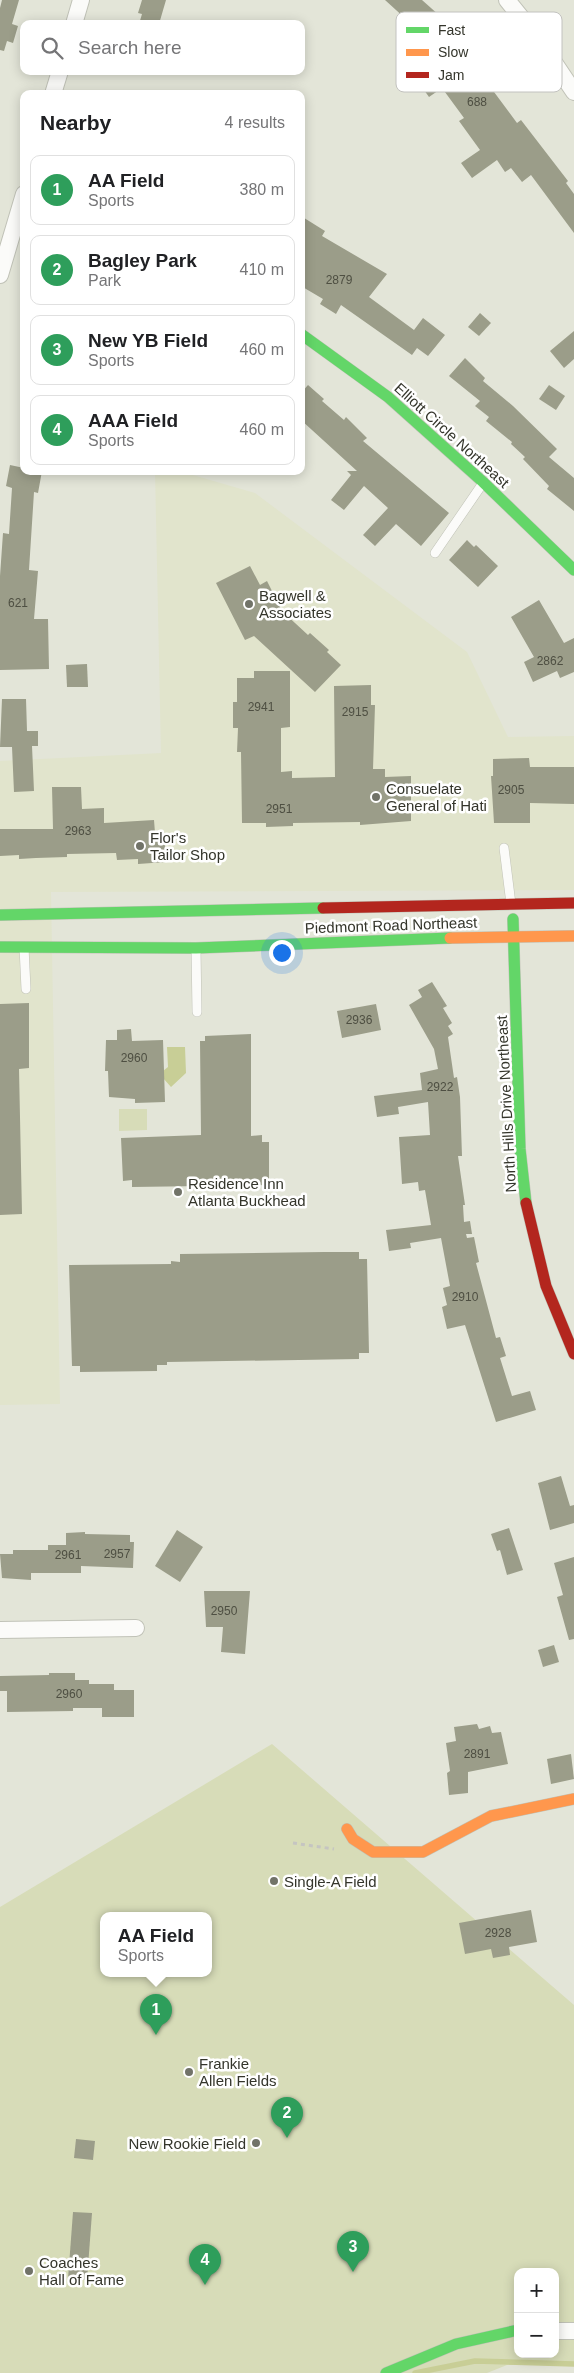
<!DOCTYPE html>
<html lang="en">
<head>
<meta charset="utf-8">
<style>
  :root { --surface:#fff; --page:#f2f2f2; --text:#202124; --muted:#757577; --line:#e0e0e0; --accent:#717368 }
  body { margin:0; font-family:Arial,sans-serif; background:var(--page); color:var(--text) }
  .controls { position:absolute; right:15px; bottom:15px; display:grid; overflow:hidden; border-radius:10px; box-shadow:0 2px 12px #0003 }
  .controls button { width:45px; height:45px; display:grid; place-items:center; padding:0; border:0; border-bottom:1px solid var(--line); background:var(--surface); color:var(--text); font:25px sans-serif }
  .you { position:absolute; left:281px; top:952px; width:18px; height:18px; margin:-12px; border:4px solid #fff; border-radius:50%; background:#1a73e8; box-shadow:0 0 0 8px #1a73e833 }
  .badge { display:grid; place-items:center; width:32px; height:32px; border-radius:50%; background:var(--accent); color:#fff; font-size:16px; font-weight:700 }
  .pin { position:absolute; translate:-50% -41px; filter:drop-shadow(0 1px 2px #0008) }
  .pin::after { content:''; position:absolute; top:26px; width:18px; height:15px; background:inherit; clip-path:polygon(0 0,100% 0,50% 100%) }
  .popup { position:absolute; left:100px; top:1912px; width:112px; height:65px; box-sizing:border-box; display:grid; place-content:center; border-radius:10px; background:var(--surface); filter:drop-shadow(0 1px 4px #0005); font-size:16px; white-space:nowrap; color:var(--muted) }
  .popup b { font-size:19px; color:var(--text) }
  .popup::after { content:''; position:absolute; left:50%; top:100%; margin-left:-10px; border:10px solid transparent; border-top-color:var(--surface) }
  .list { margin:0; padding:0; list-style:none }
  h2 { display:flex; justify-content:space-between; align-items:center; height:65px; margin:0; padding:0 20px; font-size:21px }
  h2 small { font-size:16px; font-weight:400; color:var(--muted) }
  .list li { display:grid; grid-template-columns:32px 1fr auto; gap:15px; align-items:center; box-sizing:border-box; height:70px; margin:0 10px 10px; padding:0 10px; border:1px solid var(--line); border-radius:10px }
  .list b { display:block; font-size:19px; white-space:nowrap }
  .list p { margin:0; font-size:16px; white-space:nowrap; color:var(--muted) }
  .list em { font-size:16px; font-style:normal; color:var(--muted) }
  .icon { flex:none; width:28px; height:28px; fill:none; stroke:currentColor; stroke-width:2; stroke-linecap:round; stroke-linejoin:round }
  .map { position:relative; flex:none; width:574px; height:2373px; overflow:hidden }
  .search { position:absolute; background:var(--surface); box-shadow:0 2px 12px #0003; left:20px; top:20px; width:285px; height:55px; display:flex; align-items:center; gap:12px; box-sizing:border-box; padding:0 18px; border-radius:10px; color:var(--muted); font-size:19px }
  .panel { position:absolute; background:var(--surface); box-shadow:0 2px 12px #0003; left:20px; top:90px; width:285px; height:385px; border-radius:10px }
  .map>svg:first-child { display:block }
</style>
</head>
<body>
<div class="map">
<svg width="574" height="2373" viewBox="0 0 574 2373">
  <rect width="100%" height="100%" fill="#e3e5d8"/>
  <polygon fill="#e1e4cc" points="155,471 179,471 255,493 467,652 508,737 574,736 574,890 51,892 60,1404 0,1405 0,761 161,753"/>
  <g fill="#d7dcb8" fill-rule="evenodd">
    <polygon points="119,1109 147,1109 147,1130 119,1131"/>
    <path d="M 272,1744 L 574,2005 L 574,2365 L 507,2365 L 487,2373 L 0,2373 L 0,1907 ZM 104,1916 L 208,1916 L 208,1974 L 104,1974 ZM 518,2272 L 555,2272 L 555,2354 L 518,2354 Z"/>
  </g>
  <polygon fill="#c8ce96" points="167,1047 185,1047 186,1073 171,1087 163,1078 163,1071 168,1067"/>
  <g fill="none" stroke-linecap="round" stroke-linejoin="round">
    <polyline stroke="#c8ce96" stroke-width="5.5" points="415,2373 475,2361 574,2364"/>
  </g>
  <g fill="#9b9d89">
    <polygon points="2,0 19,0 12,24 18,26 13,43 7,41 4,51 0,50 0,8"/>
    <polygon points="142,0 166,0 159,24 139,24 142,14 138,13"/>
    <polygon points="385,0 422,0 440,16 464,52 470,48 479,61 474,65 517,123 521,120 568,181 566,183 574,194 574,233 531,175 522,182 511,168 505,172 497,160 472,178 461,163 480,150 459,121 464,118 442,88 429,97 419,83 436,70 419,47 429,40"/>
    <polygon points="301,216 325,231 322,236 387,274 369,297 414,330 423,318 445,335 428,356 417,348 412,355 341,305 336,314 320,304 323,299 301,286"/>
    <polygon points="480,313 491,323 479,336 468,327"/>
    <polygon points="574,331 574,359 564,368 550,351"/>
    <polygon points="465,358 485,378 483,381 513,406 557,449 549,457 574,478 574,511 547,489 549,486 523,459 525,457 511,444 512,442 486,421 489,417 475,406 480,401 449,376"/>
    <polygon points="308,385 324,399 322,401 344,420 346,417 367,438 363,441 449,513 421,546 396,524 375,546 363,535 388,508 364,486 344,510 331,500 351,475 347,471 357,471 301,420 301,393"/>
    <polygon points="549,385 565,396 556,410 539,399"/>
    <polygon points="10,465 24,468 24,471 42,471 38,493 34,492 29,570 38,571 34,619 48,619 49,669 0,670 0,576 3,533 9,534 12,488 6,486"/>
    <polygon points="467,540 474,547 476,545 498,566 478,587 449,560"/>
    <polygon points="250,566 260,585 267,581 282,611 308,635 310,633 329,650 327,652 341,665 315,692 254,636 245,640 216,583"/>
    <polygon points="539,600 564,643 574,638 574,672 560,678 557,671 533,682 524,662 534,657 511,617"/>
    <polygon points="87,664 88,687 67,687 66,665"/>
    <polygon points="254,671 290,671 290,727 281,728 281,772 292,771 292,778 335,777 334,686 371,685 371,705 375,705 373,769 385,769 385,777 411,776 411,821 360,825 360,822 293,823 293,826 266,827 266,823 242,823 241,752 237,752 238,728 233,728 233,702 237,702 237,678 254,678"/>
    <polygon points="2,699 26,699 27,731 38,731 38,746 32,746 34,791 14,792 12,747 0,747"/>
    <polygon points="529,758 530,767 574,767 574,804 530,803 530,823 494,823 491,776 493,776 493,759"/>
    <polygon points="52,787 81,787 82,809 104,808 104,823 154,820 155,833 164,832 166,862 138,864 138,859 117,860 116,853 67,854 67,857 36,858 19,859 19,855 0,856 0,829 53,829"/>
    <polygon points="432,982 447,1006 443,1008 452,1023 448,1026 453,1034 448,1037 454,1078 457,1077 460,1097 462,1156 458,1156 465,1205 463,1205 464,1222 470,1221 472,1234 466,1234 467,1238 474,1237 479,1262 476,1263 496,1338 500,1337 506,1356 500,1358 512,1396 530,1391 536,1410 496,1422 465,1325 447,1329 442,1307 447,1305 443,1288 450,1286 441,1238 410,1243 411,1248 389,1251 386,1230 431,1225 425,1190 419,1191 418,1182 402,1184 399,1137 430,1135 428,1102 398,1107 399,1114 377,1117 374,1096 422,1090 420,1073 438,1069 434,1049 409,1005 422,997 418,990"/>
    <polygon points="29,1003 29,1068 19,1069 22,1214 0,1215 0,1004"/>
    <polygon points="376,1004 381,1030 342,1038 337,1011"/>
    <polygon points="131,1029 132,1041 163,1040 165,1102 135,1103 135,1099 109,1097 108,1071 105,1071 106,1040 117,1040 117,1030"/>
    <polygon points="251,1034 251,1136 262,1135 262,1142 269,1142 269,1185 132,1187 132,1180 123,1181 121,1138 201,1135 200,1041 205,1041 205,1036"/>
    <polygon points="324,1252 359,1252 359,1259 367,1259 369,1353 359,1353 359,1359 167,1362 167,1365 157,1365 157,1371 80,1372 80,1366 72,1366 69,1265 171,1264 171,1261 180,1262 180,1254"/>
    <polygon points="561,1476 570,1506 574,1505 574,1523 550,1530 538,1483"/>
    <polygon points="509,1528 523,1570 507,1575 500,1550 497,1551 491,1534"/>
    <polygon points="177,1530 203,1547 180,1582 155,1566"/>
    <polygon points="85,1532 85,1534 130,1535 130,1542 134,1542 133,1568 81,1566 81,1573 31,1573 31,1580 2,1578 0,1554 13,1554 13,1550 48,1550 48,1545 66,1545 66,1533"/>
    <polygon points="574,1557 574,1639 569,1640 557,1597 563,1595 554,1563"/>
    <polygon points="204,1591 250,1591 245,1654 221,1652 223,1627 206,1627"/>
    <polygon points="554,1645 559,1662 543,1667 538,1650"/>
    <polygon points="49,1673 75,1673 75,1680 89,1680 89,1684 114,1684 114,1690 134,1690 134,1717 102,1717 102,1708 73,1708 73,1711 7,1712 7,1691 0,1691 0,1676 49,1675"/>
    <polygon points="477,1724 479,1729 490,1726 492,1733 501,1732 508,1764 468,1772 468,1793 449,1795 447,1773 450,1771 446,1743 456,1741 454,1727"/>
    <polygon points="571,1754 574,1779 551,1784 547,1759"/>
    <polygon points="531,1910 537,1942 509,1947 510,1955 493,1958 491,1949 465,1954 459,1923"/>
    <polygon points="76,2139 95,2141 93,2160 74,2158"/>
    <polygon points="73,2212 92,2213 87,2280 68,2279"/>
  </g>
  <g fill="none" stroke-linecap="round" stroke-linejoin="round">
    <g stroke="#c0c2b7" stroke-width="10">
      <g id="lane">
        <polyline points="435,553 483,483"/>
        <polyline points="504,848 511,904"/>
        <polyline points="24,947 26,989"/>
        <polyline points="196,949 197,1012"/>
      </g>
    </g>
    <g stroke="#c0c2b7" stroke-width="18">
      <g id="street">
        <polyline points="507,0 537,37 574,92"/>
        <polyline points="74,24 81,0"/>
        <polyline points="53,94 60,71"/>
        <polyline points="0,275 24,194"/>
        <polyline points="0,1630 136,1628"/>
        <polyline points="555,2331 574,2331"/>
      </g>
    </g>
    <g stroke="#c0c2b7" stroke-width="12">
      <g id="fast">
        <polyline points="301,334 388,397 483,482 574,570"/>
        <polyline points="0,915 323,908"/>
        <polyline points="513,919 520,1149 526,1203"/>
        <polyline points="0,947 196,948 450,938"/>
        <polyline points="386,2373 456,2344 518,2330"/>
      </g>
    </g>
    <g stroke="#c0c2b7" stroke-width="12">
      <g id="slow">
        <polyline points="450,938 574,936"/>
        <polyline points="347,1829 353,1839 373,1852 423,1852 491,1816 574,1799"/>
      </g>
    </g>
    <g stroke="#c0c2b7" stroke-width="12">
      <g id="jam">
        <polyline points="323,908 574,903"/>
        <polyline points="526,1203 546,1286 574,1354"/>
      </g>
    </g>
    <polyline stroke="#c5c5c1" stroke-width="3" stroke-dasharray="4 4" stroke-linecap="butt" points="293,1843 334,1849"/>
    <use href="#lane" stroke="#fbfbf9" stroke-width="9"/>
    <use href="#street" stroke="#fbfbf9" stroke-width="16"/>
    <use href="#fast" stroke="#63d668" stroke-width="11"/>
    <use href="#slow" stroke="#ff974d" stroke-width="11"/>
    <use href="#jam" stroke="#b3261e" stroke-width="11"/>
  </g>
  <g fill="#717368" stroke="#fff" stroke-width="2">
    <circle cx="249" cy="604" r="5"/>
    <circle cx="376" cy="797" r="5"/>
    <circle cx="140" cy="846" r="5"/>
    <circle cx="178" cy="1192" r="5"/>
    <circle cx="274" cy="1881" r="5"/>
    <circle cx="189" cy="2072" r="5"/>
    <circle cx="256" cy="2143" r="5"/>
    <circle cx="29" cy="2271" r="5"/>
  </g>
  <g text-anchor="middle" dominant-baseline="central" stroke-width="5" stroke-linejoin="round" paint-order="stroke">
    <g font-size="12" fill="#4e4f42">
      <text x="477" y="102">688</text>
      <text x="339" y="280">2879</text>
      <text x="18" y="603">621</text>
      <text x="550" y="661">2862</text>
      <text x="261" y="707">2941</text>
      <text x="355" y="712">2915</text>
      <text x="511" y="790">2905</text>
      <text x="279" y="809">2951</text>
      <text x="78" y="831">2963</text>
      <text x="359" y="1020">2936</text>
      <text x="134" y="1058">2960</text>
      <text x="440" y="1087">2922</text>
      <text x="465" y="1297">2910</text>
      <text x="117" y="1554">2957</text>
      <text x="68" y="1555">2961</text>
      <text x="224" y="1611">2950</text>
      <text x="69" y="1694">2960</text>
      <text x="477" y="1754">2891</text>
      <text x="498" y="1933">2928</text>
    </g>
    <g font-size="15" fill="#34352b" stroke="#fff">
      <text transform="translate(452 435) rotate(42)">Elliott Circle Northeast</text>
      <text transform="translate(391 925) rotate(-2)">Piedmont Road Northeast</text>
      <text transform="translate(506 1104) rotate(-93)">North Hills Drive Northeast</text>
    </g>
    <g font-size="15" fill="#34352b" stroke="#fff" text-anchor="start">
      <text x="259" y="595">Bagwell &amp;<tspan x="259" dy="17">Associates</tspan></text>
      <text x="386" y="788">Consuelate<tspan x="386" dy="17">General of Hati</tspan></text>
      <text x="150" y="837">Flor's<tspan x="150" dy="17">Tailor Shop</tspan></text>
      <text x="188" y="1183">Residence Inn<tspan x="188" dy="17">Atlanta Buckhead</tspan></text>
      <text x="284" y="1881">Single-A Field</text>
      <text x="199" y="2063">Frankie<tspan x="199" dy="17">Allen Fields</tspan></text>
      <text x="246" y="2143" text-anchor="end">New Rookie Field</text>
      <text x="39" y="2262">Coaches<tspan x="39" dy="17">Hall of Fame</tspan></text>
    </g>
  </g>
  <rect x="396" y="12" width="166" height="80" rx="8" fill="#fff" stroke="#c2c2bf" stroke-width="1"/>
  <rect x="406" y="27" width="23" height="6" fill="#63d668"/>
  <rect x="406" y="49" width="23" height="7" fill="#ff974d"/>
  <rect x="406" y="72" width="23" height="6" fill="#b3261e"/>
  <g font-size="14" fill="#34352b">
    <text x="438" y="35">Fast</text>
    <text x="438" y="57">Slow</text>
    <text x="438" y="80">Jam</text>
  </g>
</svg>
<div class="controls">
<button>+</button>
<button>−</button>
</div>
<div class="you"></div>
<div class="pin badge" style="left:156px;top:2035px;background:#2e9e5b">1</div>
<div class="popup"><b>AA Field</b>Sports</div>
<div class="pin badge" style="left:287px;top:2138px;background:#2e9e5b">2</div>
<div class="pin badge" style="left:353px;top:2272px;background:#2e9e5b">3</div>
<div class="pin badge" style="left:205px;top:2285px;background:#2e9e5b">4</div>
<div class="search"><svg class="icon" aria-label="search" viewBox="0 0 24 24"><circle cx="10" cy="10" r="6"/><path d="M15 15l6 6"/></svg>Search here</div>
<section class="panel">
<h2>Nearby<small>4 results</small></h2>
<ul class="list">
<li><span class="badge" style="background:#2e9e5b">1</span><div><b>AA Field</b><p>Sports</p></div><em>380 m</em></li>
<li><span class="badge" style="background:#2e9e5b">2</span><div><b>Bagley Park</b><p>Park</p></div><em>410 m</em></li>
<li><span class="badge" style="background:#2e9e5b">3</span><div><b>New YB Field</b><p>Sports</p></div><em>460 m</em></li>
<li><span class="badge" style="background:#2e9e5b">4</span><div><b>AAA Field</b><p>Sports</p></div><em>460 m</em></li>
</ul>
</section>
</div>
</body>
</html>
